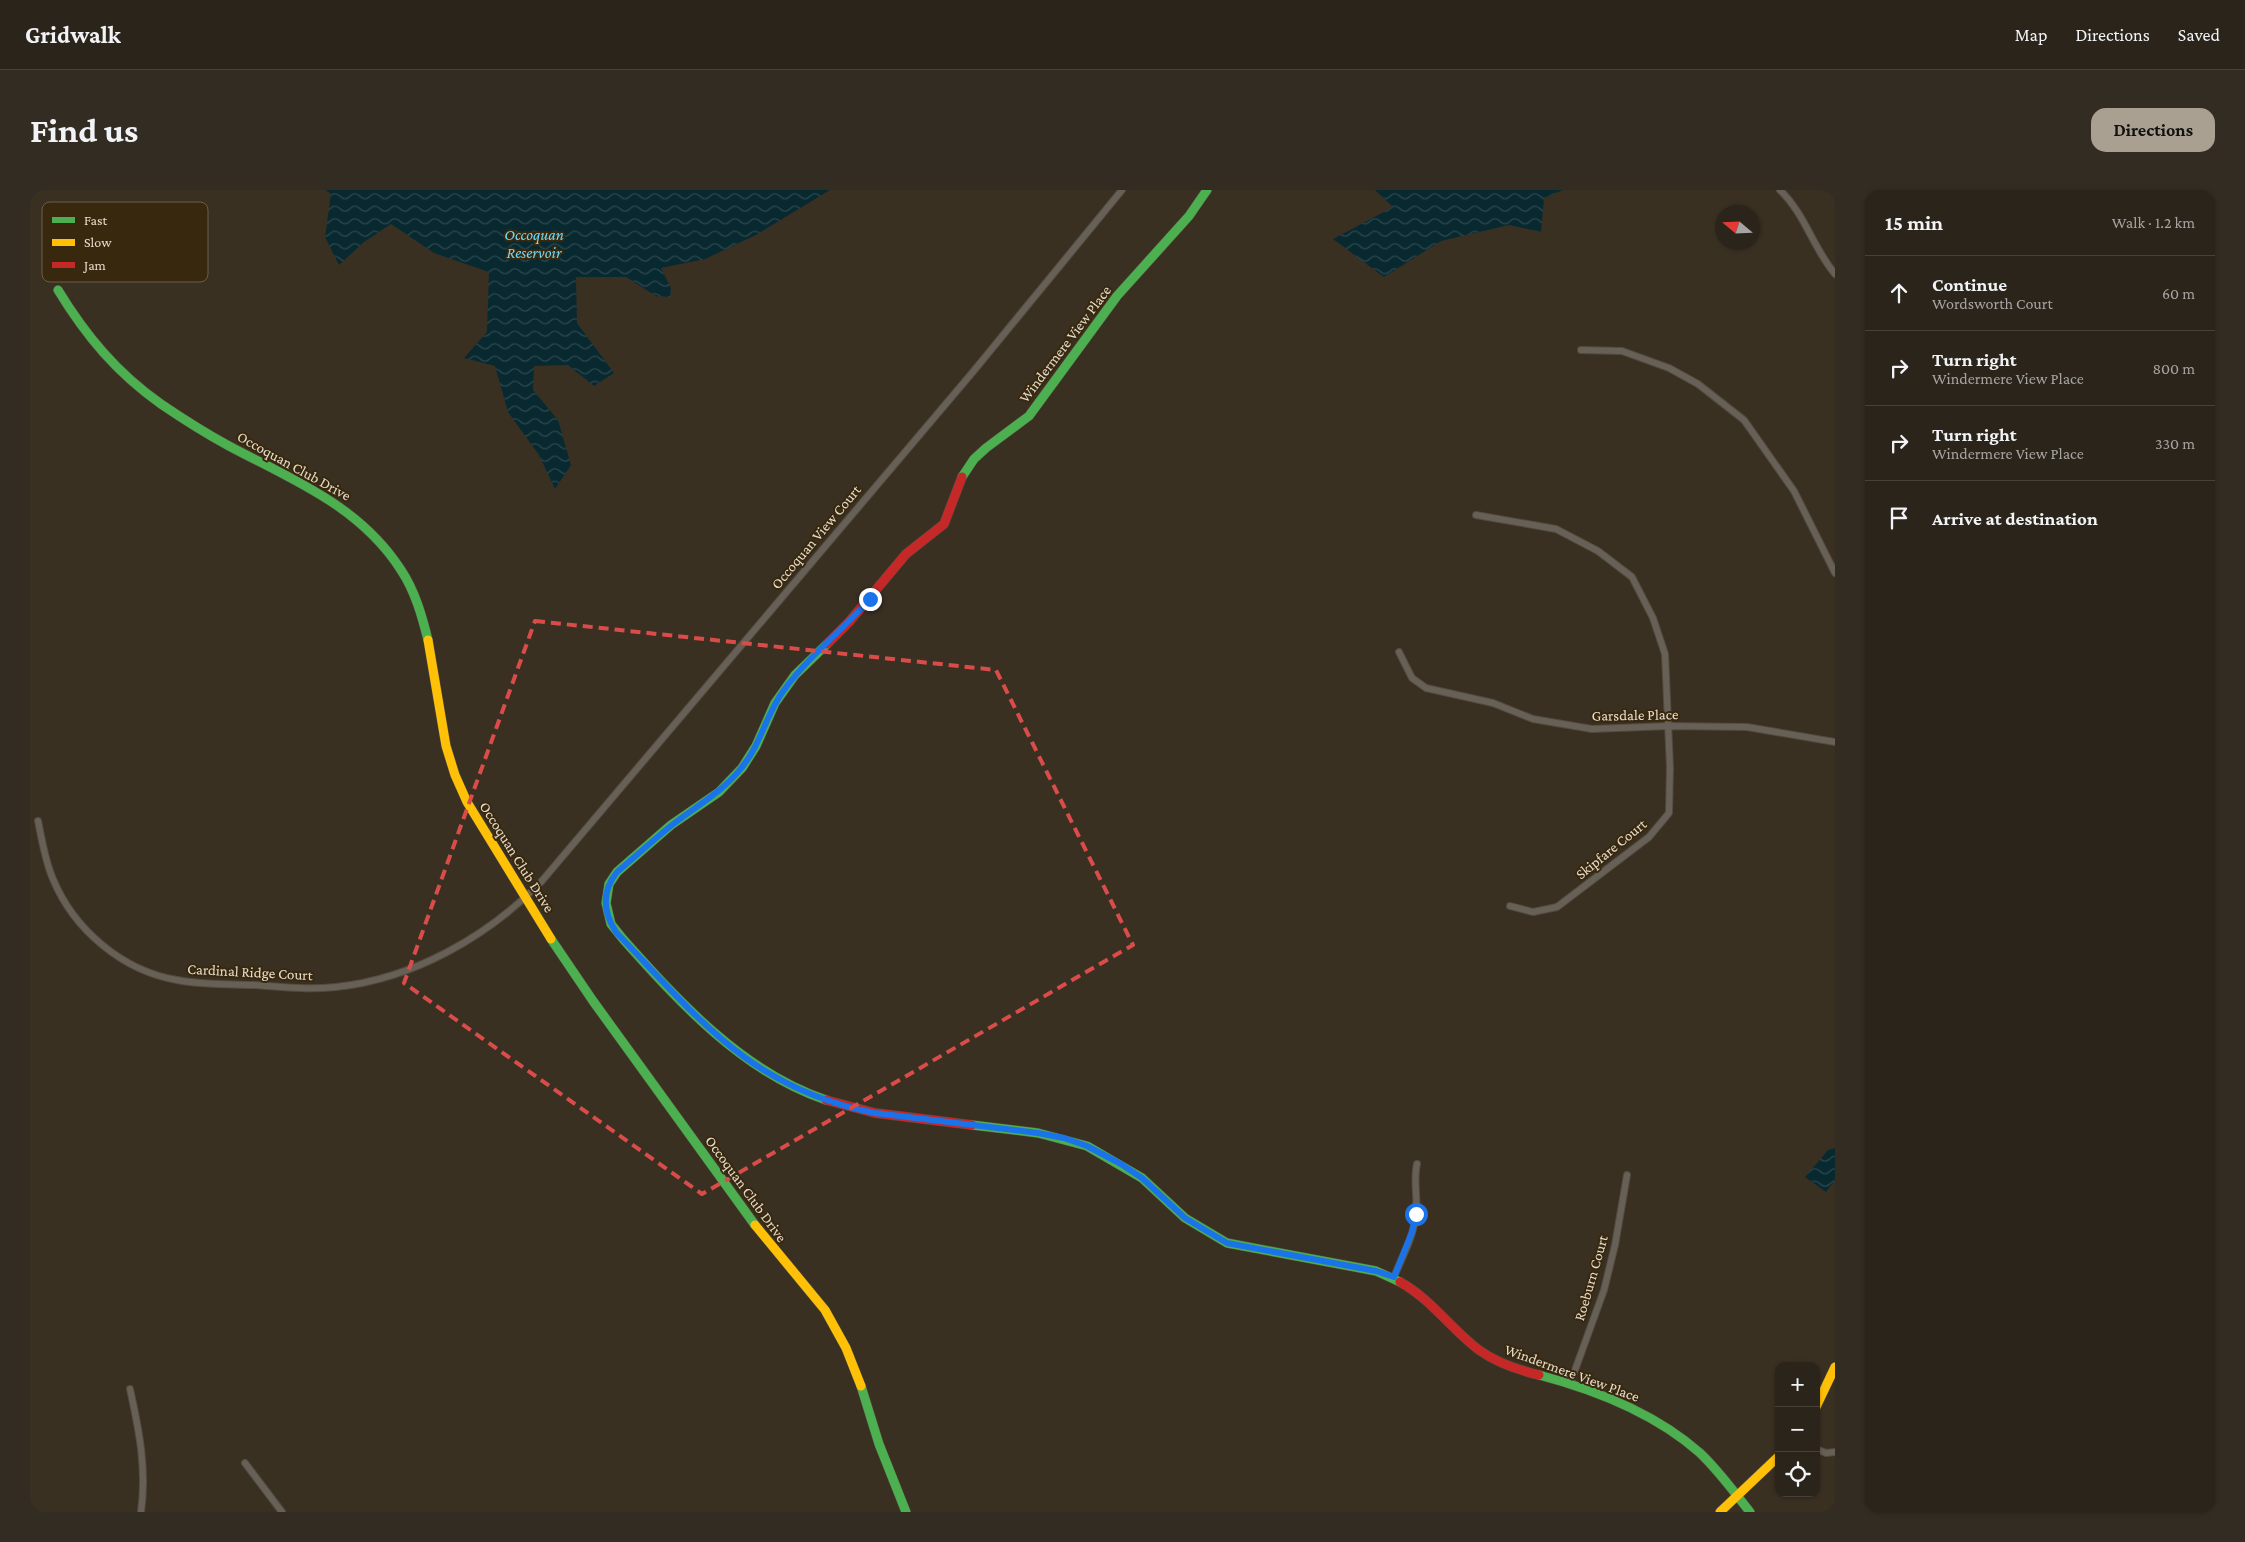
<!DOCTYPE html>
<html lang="en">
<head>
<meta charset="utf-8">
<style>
  :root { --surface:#2b241a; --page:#332c23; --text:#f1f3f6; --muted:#a6a4a2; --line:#474139; --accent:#a9a091 }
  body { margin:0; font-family:"Crimson Pro",serif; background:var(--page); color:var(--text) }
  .controls { position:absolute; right:15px; bottom:15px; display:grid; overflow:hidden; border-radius:10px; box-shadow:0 1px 4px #0004 }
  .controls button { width:45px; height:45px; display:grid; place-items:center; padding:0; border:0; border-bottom:1px solid var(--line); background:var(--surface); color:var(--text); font:25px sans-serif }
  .compass { position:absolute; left:1685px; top:15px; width:45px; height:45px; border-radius:50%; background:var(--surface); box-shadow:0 1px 4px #0004; rotate:289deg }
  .stop { position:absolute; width:15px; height:15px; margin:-11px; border:4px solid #1a73e8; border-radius:50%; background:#fff }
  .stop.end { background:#1a73e8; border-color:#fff; box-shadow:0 1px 5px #0008 }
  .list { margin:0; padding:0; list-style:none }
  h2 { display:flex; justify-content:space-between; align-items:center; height:65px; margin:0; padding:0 20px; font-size:21px }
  h2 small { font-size:16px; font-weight:400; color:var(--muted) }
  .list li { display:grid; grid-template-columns:32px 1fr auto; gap:15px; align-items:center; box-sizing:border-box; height:75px; padding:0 20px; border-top:1px solid var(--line) }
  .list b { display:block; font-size:19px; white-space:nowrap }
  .list p { margin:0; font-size:16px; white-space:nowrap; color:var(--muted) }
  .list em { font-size:16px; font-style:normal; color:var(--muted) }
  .icon { flex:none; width:28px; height:28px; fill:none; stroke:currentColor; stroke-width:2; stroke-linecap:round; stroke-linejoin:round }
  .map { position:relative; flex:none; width:1805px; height:1322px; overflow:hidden; border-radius:15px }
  header { display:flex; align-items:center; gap:30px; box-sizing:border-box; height:70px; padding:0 25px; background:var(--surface); border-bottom:1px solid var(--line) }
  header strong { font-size:24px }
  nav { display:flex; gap:28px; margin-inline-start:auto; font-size:18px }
  .intro { display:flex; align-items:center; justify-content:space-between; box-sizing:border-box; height:120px; padding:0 30px }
  h1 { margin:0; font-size:35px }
  .button { padding:12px 22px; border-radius:15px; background:var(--accent); color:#111; font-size:18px; font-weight:700 }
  main { display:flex; gap:30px; padding:0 30px }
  aside { flex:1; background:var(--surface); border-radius:15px; box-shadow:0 1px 4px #0004 }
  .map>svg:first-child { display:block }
</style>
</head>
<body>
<header>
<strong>Gridwalk</strong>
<nav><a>Map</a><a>Directions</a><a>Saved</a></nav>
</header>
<div class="intro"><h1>Find us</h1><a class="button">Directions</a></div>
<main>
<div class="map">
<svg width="1805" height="1322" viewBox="0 0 1805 1322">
  <defs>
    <pattern id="water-waves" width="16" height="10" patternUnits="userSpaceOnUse" patternTransform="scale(1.25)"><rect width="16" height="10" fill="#092931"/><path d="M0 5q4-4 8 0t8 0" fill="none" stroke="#2d474e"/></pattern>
  </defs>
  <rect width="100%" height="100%" fill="#393022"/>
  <g fill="url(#water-waves)">
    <polygon points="295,0 800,0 726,45 675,69 631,78 641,98 640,107 626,106 596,87 546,87 547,133 584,183 564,196 538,175 504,176 503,200 528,230 541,275 525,299 509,265 478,222 465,176 434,168 457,142 459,82 404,63 361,34 334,52 309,75 295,47 301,4"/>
    <polygon points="1345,0 1533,0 1514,8 1511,42 1479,35 1411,51 1354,87 1303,49 1363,17"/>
    <polygon points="1805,958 1805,990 1796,1002 1775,987 1798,960"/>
  </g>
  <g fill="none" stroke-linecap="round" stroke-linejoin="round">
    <g stroke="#534b3f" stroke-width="8">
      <g id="street">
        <path d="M 1750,0 C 1775,24 1783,58 1805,84"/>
        <polyline points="1551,160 1592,161 1639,178 1668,194 1714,230 1764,301 1805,383"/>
        <polyline points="1446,325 1526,339 1568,361 1602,387 1623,428 1635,464 1640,578 1639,623 1619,647 1527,717 1503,722 1480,716"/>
        <polyline points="1369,462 1382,488 1396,498 1463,513 1503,529 1562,539 1639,536 1717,537 1805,552"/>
        <path d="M 8,631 C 12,650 15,671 23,689 C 44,740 93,781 147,790 C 172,795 198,794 223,795 C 250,797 278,800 306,797 C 383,789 457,747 511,692 L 942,183 L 1092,0"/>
        <path d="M 1364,1087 C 1372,1067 1384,1046 1386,1024 C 1388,1007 1383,991 1387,974"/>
        <polyline points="1540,1194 1574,1100 1585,1055 1597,985"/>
        <path d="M 100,1199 C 109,1240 117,1279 111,1322"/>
        <polyline points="1786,1259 1796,1263 1805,1262"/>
        <polyline points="215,1273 252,1322"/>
      </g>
    </g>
    <g stroke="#534b3f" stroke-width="10">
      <g id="fast">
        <path d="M 28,100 C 56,146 87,183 131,214 C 153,229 175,243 199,256 C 263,290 330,316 371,380 C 385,401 392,426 398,450"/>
        <polyline points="932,287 944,269 956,258 999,226 1087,106 1159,26 1177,0"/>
        <polyline points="521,749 563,811 725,1035"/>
        <path d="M 796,910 C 713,882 650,813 593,749 L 581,734 L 576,713 L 579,694 L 587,682 L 641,635 L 689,602 L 712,578 L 726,556 L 745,513 L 765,485 L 797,454"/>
        <polyline points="942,935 1008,943 1057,956 1112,988 1155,1028 1197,1053 1346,1081 1370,1092"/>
        <path d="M 1509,1185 C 1566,1200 1626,1224 1670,1263 C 1689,1281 1704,1302 1720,1322"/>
        <polyline points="831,1196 849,1254 876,1322"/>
      </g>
    </g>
    <g stroke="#534b3f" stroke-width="10">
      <g id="slow">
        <polyline points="398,450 416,556 425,585 437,612 521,749"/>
        <polyline points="725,1035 795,1120 816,1158 831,1196"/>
        <polyline points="1786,1217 1805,1177"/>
        <polyline points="1690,1322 1749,1266"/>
      </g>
    </g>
    <g stroke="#534b3f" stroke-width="10">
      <g id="jam">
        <polyline points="797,454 819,432 876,364 914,334 932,287"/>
        <polyline points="796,910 845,923 942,935"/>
        <path d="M 1370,1092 C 1401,1109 1421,1139 1449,1160 C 1467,1173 1488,1180 1509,1185"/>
      </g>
    </g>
    <use href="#street" stroke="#676056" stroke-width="6"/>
    <use href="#fast" stroke="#4caf50" stroke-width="9"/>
    <use href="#slow" stroke="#ffc107" stroke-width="9"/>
    <use href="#jam" stroke="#c62828" stroke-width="9"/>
  </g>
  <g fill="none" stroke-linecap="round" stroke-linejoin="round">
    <path stroke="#1a73e8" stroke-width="6" d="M 840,409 C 812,440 778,467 754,500 C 736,524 731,554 712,577 C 693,602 666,616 642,635 C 623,650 605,667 587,682 C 571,702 573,722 586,742 C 669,829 721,899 845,923 L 1008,943 L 1034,948 L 1057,956 L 1091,974 L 1112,988 L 1155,1028 L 1197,1053 L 1346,1081 L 1364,1087 L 1382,1042 L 1386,1024"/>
  </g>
  <path fill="none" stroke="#d94c49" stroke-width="4" stroke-dasharray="10 6" stroke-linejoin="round" d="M 505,431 L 966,480 L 1103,755 L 672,1004 L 374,793 Z"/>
  <g text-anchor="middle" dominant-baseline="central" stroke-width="4" stroke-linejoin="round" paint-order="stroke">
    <g font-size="15" fill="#e6dccd" stroke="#38280e">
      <text transform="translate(1035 154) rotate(-53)">Windermere View Place</text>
      <text transform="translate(264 276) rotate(29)">Occoquan Club Drive</text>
      <text transform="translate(786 347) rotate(-50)">Occoquan View Court</text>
      <text transform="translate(1605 525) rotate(-1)">Garsdale Place</text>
      <text transform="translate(1581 659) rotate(-39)">Skipfare Court</text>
      <text transform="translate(487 667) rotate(58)">Occoquan Club Drive</text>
      <text transform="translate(220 782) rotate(3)">Cardinal Ridge Court</text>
      <text transform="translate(716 999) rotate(54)">Occoquan Club Drive</text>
      <text transform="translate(1561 1088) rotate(-74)">Roeburn Court</text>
      <text transform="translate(1542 1183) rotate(20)">Windermere View Place</text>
    </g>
    <g font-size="16" font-style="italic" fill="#6edbfd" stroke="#38280e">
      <text x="504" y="44">Occoquan<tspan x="504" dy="18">Reservoir</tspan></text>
    </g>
  </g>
  <rect x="12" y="12" width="166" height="80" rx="8" fill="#38280e" stroke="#6c5e47" stroke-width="1"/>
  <rect x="22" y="27" width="23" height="6" fill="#4caf50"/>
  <rect x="22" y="49" width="23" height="7" fill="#ffc107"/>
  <rect x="22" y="72" width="23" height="6" fill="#c62828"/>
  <g font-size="14" fill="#e6dccd">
    <text x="54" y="35">Fast</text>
    <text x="54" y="57">Slow</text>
    <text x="54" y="80">Jam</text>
  </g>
</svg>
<div class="controls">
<button>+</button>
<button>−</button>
<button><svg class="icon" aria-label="locate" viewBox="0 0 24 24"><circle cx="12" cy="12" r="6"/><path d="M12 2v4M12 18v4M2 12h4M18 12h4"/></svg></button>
</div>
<svg class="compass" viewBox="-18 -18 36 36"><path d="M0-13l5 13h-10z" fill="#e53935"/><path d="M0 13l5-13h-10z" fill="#a6a4a2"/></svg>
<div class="stop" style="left:1386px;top:1024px"></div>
<div class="stop end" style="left:840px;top:409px"></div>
</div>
<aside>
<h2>15 min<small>Walk · 1.2 km</small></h2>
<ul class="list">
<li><svg class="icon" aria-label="ahead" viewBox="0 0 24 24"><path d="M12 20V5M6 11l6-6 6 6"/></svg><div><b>Continue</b><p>Wordsworth Court</p></div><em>60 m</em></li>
<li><svg class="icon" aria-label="right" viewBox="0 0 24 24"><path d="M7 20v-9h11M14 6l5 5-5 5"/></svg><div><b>Turn right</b><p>Windermere View Place</p></div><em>800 m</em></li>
<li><svg class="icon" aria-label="right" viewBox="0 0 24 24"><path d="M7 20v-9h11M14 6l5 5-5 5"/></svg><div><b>Turn right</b><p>Windermere View Place</p></div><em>330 m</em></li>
<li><svg class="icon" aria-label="arrive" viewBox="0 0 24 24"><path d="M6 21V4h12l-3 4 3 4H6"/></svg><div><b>Arrive at destination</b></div></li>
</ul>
</aside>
</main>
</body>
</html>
